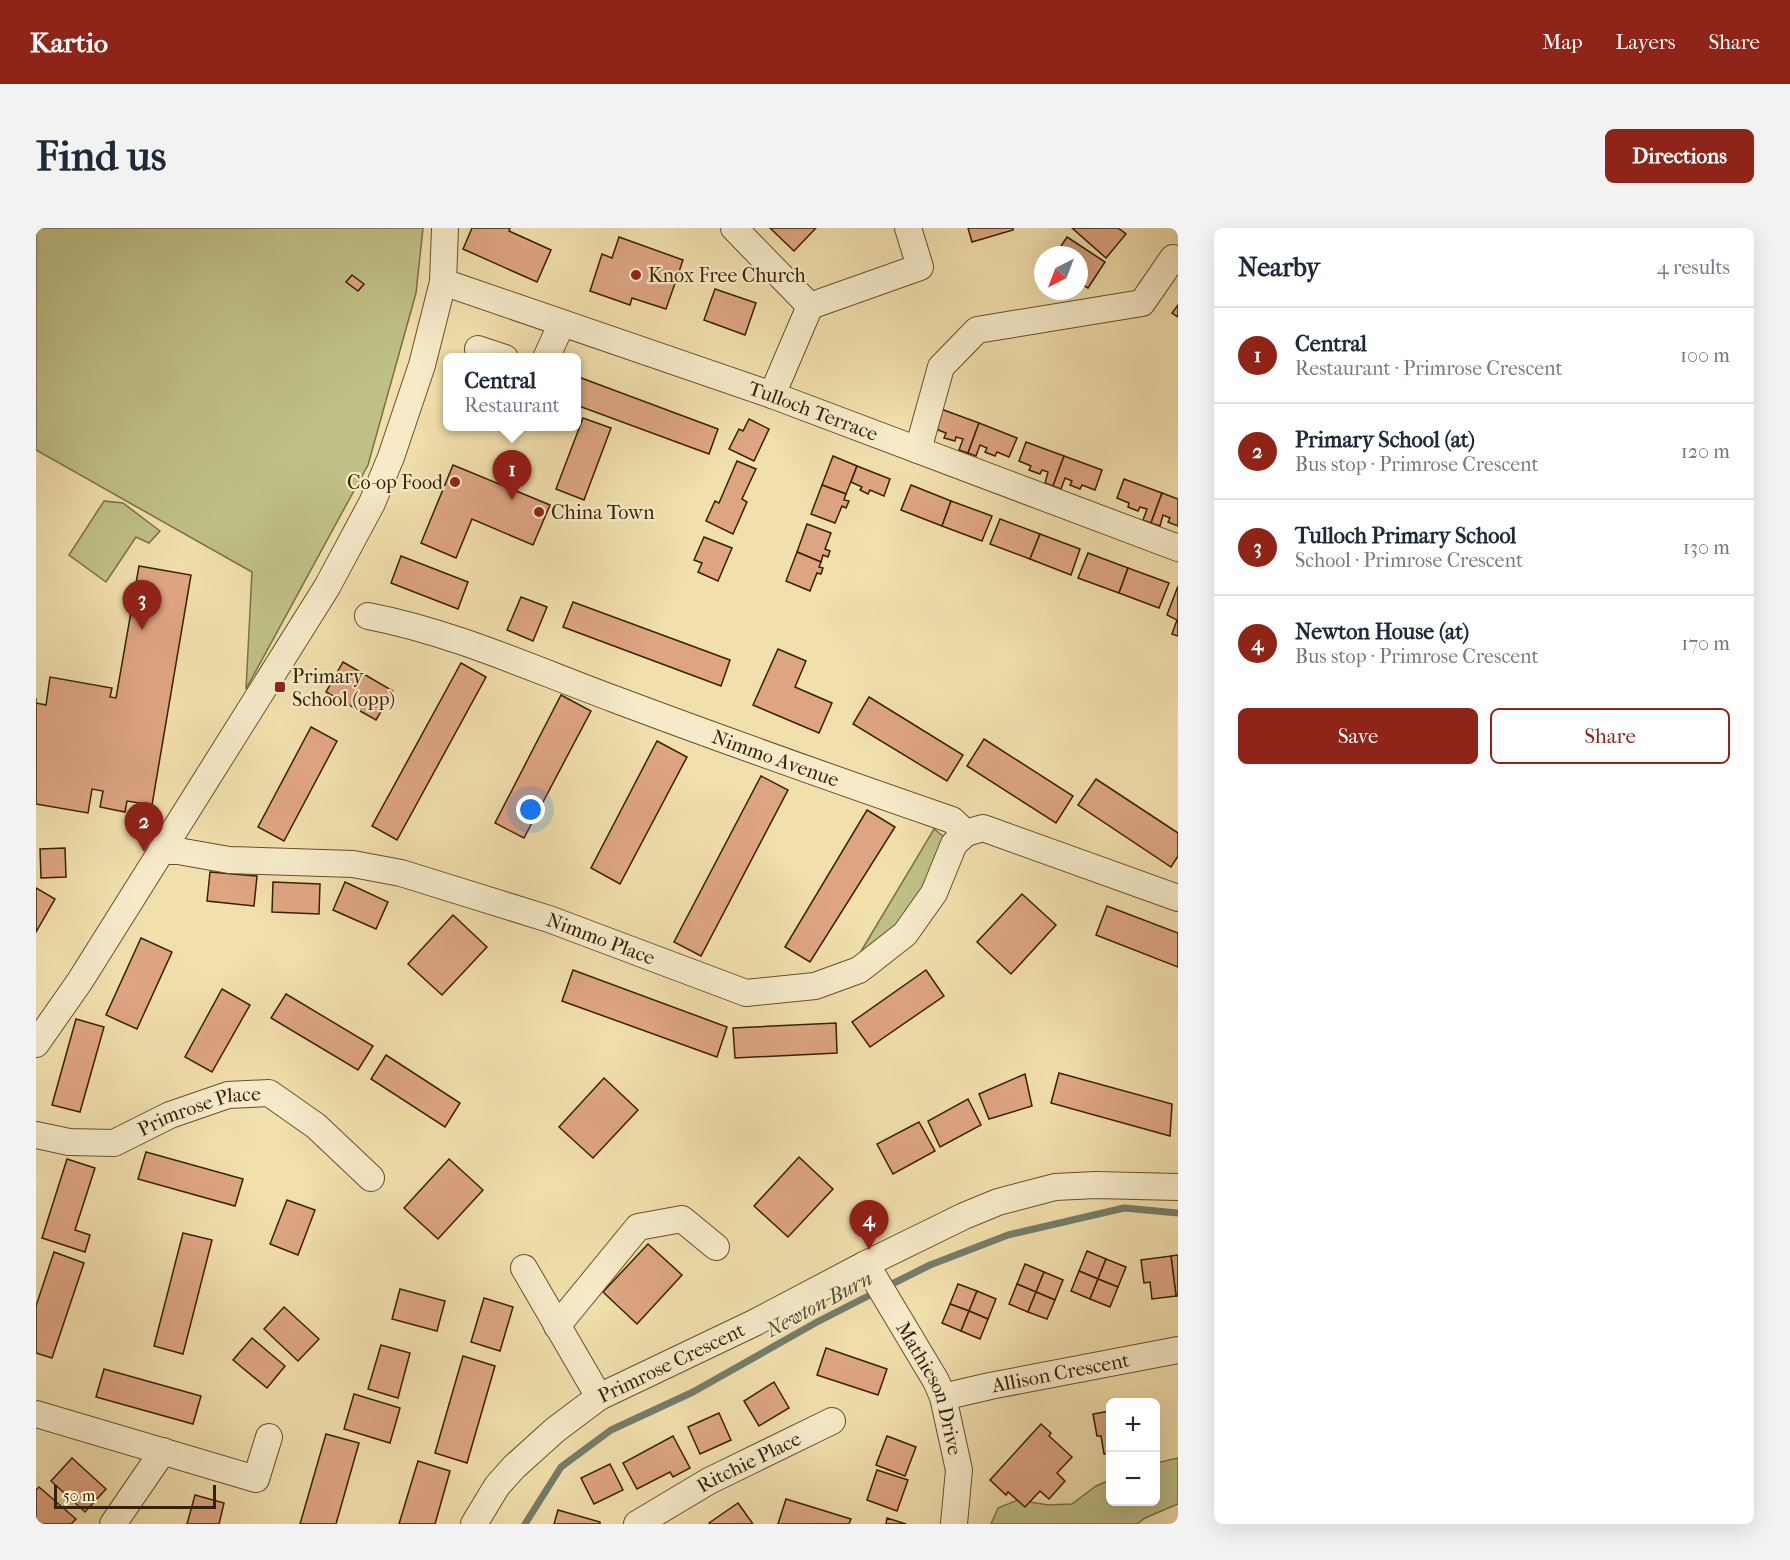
<!DOCTYPE html>
<html lang="en">
<head>
<meta charset="utf-8">
<style>
  :root { --surface:#fff; --page:#f2f2f3; --text:#1f2937; --muted:#747a83; --line:#e0e1e3; --accent:#8f2418 }
  body { margin:0; font-family:"IM FELL French Canon",serif; background:var(--page); color:var(--text) }
  .controls { position:absolute; right:18px; bottom:18px; display:grid; overflow:hidden; border-radius:9px; box-shadow:0 6px 24px #0002 }
  .controls button { width:54px; height:54px; display:grid; place-items:center; padding:0; border:0; border-bottom:2px solid var(--line); background:var(--surface); color:var(--text); font:30px sans-serif }
  .compass { position:absolute; left:998px; top:18px; width:54px; height:54px; border-radius:50%; background:var(--surface); box-shadow:0 6px 24px #0002; rotate:222deg }
  .scale { position:absolute; left:18px; bottom:15px; width:162px; box-sizing:border-box; padding-left:6px; border:3px solid #382100; border-top:0; font-size:16px; line-height:21px; white-space:nowrap; color:#382100; -webkit-text-stroke:4px #f6eac9; paint-order:stroke }
  .you { position:absolute; left:495px; top:582px; width:21px; height:21px; margin:-15px; border:4px solid #fff; border-radius:50%; background:#1a73e8; box-shadow:0 0 0 9px #1a73e833 }
  .badge { display:grid; place-items:center; width:39px; height:39px; border-radius:50%; background:var(--accent); color:#fff; font-size:20px; font-weight:700 }
  .pin { position:absolute; translate:-50% -50px; filter:drop-shadow(0 2px 3px #0008) }
  .pin::after { content:''; position:absolute; top:32px; width:21px; height:18px; background:inherit; clip-path:polygon(0 0,100% 0,50% 100%) }
  .popup { position:absolute; left:407px; top:125px; width:138px; height:78px; box-sizing:border-box; display:grid; place-content:center; border-radius:9px; background:var(--surface); filter:drop-shadow(0 2px 4px #0005); font-size:20px; white-space:nowrap; color:var(--muted) }
  .popup b { font-size:22px; color:var(--text) }
  .popup::after { content:''; position:absolute; left:50%; top:100%; margin-left:-12px; border:12px solid transparent; border-top-color:var(--surface) }
  .list { margin:0; padding:0; list-style:none }
  h2 { display:flex; justify-content:space-between; align-items:center; height:78px; margin:0; padding:0 24px; font-size:26px }
  h2 small { font-size:20px; font-weight:400; color:var(--muted) }
  .list li { display:grid; grid-template-columns:39px 1fr auto; gap:18px; align-items:center; box-sizing:border-box; height:96px; padding:0 24px; border-top:2px solid var(--line) }
  .list b { display:block; font-size:22px; white-space:nowrap }
  .list p { margin:0; font-size:20px; white-space:nowrap; color:var(--muted) }
  .list em { font-size:20px; font-style:normal; color:var(--muted) }
  .actions { display:flex; gap:12px; padding:18px 24px }
  .actions a { flex:1; padding:14px 0; border:2px solid var(--accent); border-radius:9px; text-align:center; font-size:21px; color:var(--accent) }
  .actions .main { background:var(--accent); color:#fff }
  .map { position:relative; flex:none; width:1142px; height:1296px; overflow:hidden; border-radius:9px }
  header { display:flex; align-items:center; gap:36px; box-sizing:border-box; height:84px; padding:0 30px; background:var(--accent); color:#fff }
  header strong { font-size:28px }
  nav { display:flex; gap:33px; margin-inline-start:auto; font-size:21px }
  .intro { display:flex; align-items:center; justify-content:space-between; box-sizing:border-box; height:144px; padding:0 36px }
  h1 { margin:0; font-size:42px }
  .button { padding:15px 27px; border-radius:9px; background:var(--accent); color:#fff; font-size:21px; font-weight:700 }
  main { display:flex; gap:36px; padding:0 36px }
  aside { flex:1; background:var(--surface); border-radius:9px; box-shadow:0 6px 24px #0002 }
  .map>svg:first-child { display:block }
</style>
</head>
<body>
<header>
<strong>Kartio</strong>
<nav><a>Map</a><a>Layers</a><a>Share</a></nav>
</header>
<div class="intro"><h1>Find us</h1><a class="button">Directions</a></div>
<main>
<div class="map">
<svg width="1142" height="1296" viewBox="0 0 1142 1296">
  <rect width="100%" height="100%" fill="#f1dfac"/>
  <filter id="stains"><feTurbulence type="fractalNoise" baseFrequency=".00333" numOctaves="4"/><feColorMatrix values="0 0 0 0 .2 0 0 0 0 .09 0 0 0 0 .02 0 0 0 .5 -.17"/></filter>
  <radialGradient id="worn" r=".72"><stop offset=".6" stop-color="#630" stop-opacity="0"/><stop offset="1" stop-color="#630" stop-opacity=".3"/></radialGradient>
  <g fill="#bfc086" stroke="#7c7043" stroke-width="1.5">
    <polygon points="0,0 387,0 380,65 332,237 210,461 216,344 0,222"/>
    <polygon points="68,273 87,275 124,303 113,315 100,309 70,354 33,327"/>
    <path d="M 898,601 L 907,608 C 902,641 880,680 855,703 C 845,711 834,718 824,725 Z"/>
    <polygon points="1142,1230 1142,1276 1109,1290 1101,1296 955,1296 962,1280 982,1272 1012,1277 1036,1276 1060,1258 1074,1252 1074,1274 1120,1274 1120,1235"/>
  </g>
  <g fill="none" stroke-linecap="round" stroke-linejoin="round">
    <g stroke="#747d6a" stroke-width="7">
      <polyline points="850,1059 894,1037 972,1007 1088,980 1142,985"/>
      <polyline points="489,1296 525,1239 575,1202 657,1164 781,1094 840,1064"/>
    </g>
  </g>
  <g fill="#dea583" stroke="#382100" stroke-width="1.5">
    <polygon points="436,0 474,0 473,3 515,22 501,54 427,21"/>
    <polygon points="734,0 780,0 758,23"/>
    <polygon points="932,0 977,0 977,2 936,14"/>
    <polygon points="1036,0 1082,0 1090,6 1070,30"/>
    <polygon points="583,9 647,32 630,81 596,70 594,77 554,63 566,26 576,30"/>
    <polygon points="1031,9 1069,34 1052,60 1043,55 1043,27 1019,27"/>
    <polygon points="316,47 328,56 322,63 310,54"/>
    <polygon points="679,61 720,75 709,107 668,92"/>
    <polygon points="1142,77 1142,89 1136,85"/>
    <polygon points="540,148 682,201 673,226 540,177"/>
    <polygon points="905,181 943,195 932,225 923,222 927,211 920,209 919,213 908,210 910,205 897,200"/>
    <polygon points="547,190 575,200 548,272 520,261"/>
    <polygon points="713,191 733,201 718,233 693,221 703,201 707,203"/>
    <polygon points="943,195 981,210 973,229 961,224 959,228 949,224 951,220 944,217 940,228 932,225"/>
    <polygon points="990,214 1028,228 1017,258 1009,255 1012,244 1006,242 1004,246 993,242 995,238 983,233"/>
    <polygon points="797,228 821,238 810,266 786,257"/>
    <polygon points="1028,228 1066,242 1059,262 1046,257 1044,261 1034,257 1036,253 1029,250 1025,261 1017,258"/>
    <polygon points="701,233 720,241 706,271 711,274 697,306 670,293 679,273 683,275"/>
    <polygon points="417,237 514,277 497,317 436,291 420,330 385,315"/>
    <polygon points="821,238 854,251 848,268 834,262 832,266 824,262 826,259 815,254"/>
    <polygon points="1088,251 1126,265 1115,295 1107,292 1111,281 1104,279 1102,283 1092,279 1093,275 1081,270"/>
    <polygon points="786,257 810,266 808,272 813,273 810,280 806,278 799,295 775,286"/>
    <polygon points="875,257 915,273 906,298 865,282"/>
    <polygon points="1126,265 1142,271 1142,298 1132,294 1134,290 1127,287 1124,298 1115,295"/>
    <polygon points="915,273 956,288 946,313 906,298"/>
    <polygon points="964,291 1004,306 994,331 954,316"/>
    <polygon points="771,296 795,305 789,321 794,323 792,329 787,327 785,334 761,324"/>
    <polygon points="1004,306 1044,321 1035,347 994,331"/>
    <polygon points="668,309 696,320 682,353 662,344 666,335 658,332"/>
    <polygon points="761,324 785,334 783,339 787,340 785,346 781,345 774,363 750,353"/>
    <polygon points="1052,325 1092,340 1083,365 1042,350"/>
    <polygon points="365,328 432,354 422,381 355,355"/>
    <polygon points="103,338 155,347 116,577 91,573 89,584 64,579 67,563 56,561 52,585 0,576 0,470 0,475 10,477 14,449 76,460 74,469 80,470"/>
    <polygon points="1092,340 1133,355 1123,380 1083,365"/>
    <polygon points="1142,358 1142,408 1136,406 1141,392 1131,387"/>
    <polygon points="485,369 511,379 497,413 471,402"/>
    <polygon points="537,374 694,432 685,458 527,399"/>
    <polygon points="742,421 770,433 759,459 796,475 783,505 717,477"/>
    <polygon points="307,434 357,463 340,492 290,464"/>
    <polygon points="425,435 450,449 361,612 336,598"/>
    <polygon points="525,467 555,483 488,610 459,595"/>
    <polygon points="833,469 927,527 911,553 817,496"/>
    <polygon points="275,499 301,513 248,613 222,599"/>
    <polygon points="948,511 1037,568 1020,595 931,538"/>
    <polygon points="621,513 651,529 584,656 555,640"/>
    <polygon points="725,548 752,562 665,728 638,714"/>
    <polygon points="1060,551 1142,605 1142,628 1135,639 1042,577"/>
    <polygon points="831,582 859,599 774,734 749,719"/>
    <polygon points="29,620 30,649 5,650 4,621"/>
    <polygon points="174,644 221,648 218,678 171,673"/>
    <polygon points="237,654 284,656 283,686 236,684"/>
    <polygon points="309,654 352,674 340,701 297,682"/>
    <polygon points="0,660 19,671 0,704"/>
    <polygon points="986,666 1020,697 975,746 941,714"/>
    <polygon points="1071,678 1142,705 1142,739 1060,707"/>
    <polygon points="417,687 451,719 406,767 372,736"/>
    <polygon points="105,710 136,724 101,801 70,787"/>
    <polygon points="537,742 691,799 681,829 526,773"/>
    <polygon points="890,742 908,768 834,819 816,794"/>
    <polygon points="186,761 214,777 176,844 149,829"/>
    <polygon points="250,766 337,818 322,842 235,790"/>
    <polygon points="40,791 68,799 44,884 16,877"/>
    <polygon points="800,795 801,825 699,830 697,800"/>
    <polygon points="350,827 424,875 409,899 335,851"/>
    <polygon points="1023,845 1136,876 1134,908 1015,875"/>
    <polygon points="989,846 996,878 953,891 943,866"/>
    <polygon points="568,850 602,882 557,930 523,899"/>
    <polygon points="932,871 945,897 904,919 892,893"/>
    <polygon points="883,894 899,923 857,946 841,916"/>
    <polygon points="110,924 207,951 199,978 102,951"/>
    <polygon points="763,929 797,961 752,1009 718,978"/>
    <polygon points="31,931 59,940 39,1002 54,1007 49,1024 6,1010"/>
    <polygon points="413,931 447,962 402,1011 368,980"/>
    <polygon points="251,972 279,982 262,1027 234,1016"/>
    <polygon points="147,1005 176,1012 147,1126 118,1118"/>
    <polygon points="612,1016 646,1047 601,1096 567,1064"/>
    <polygon points="1051,1023 1070,1031 1062,1051 1043,1043"/>
    <polygon points="18,1024 48,1035 16,1130 0,1125 0,1078"/>
    <polygon points="1142,1027 1142,1068 1140,1068 1135,1028"/>
    <polygon points="1135,1028 1140,1068 1116,1071 1114,1054 1108,1055 1105,1032"/>
    <polygon points="1070,1031 1090,1039 1082,1059 1062,1051"/>
    <polygon points="989,1036 1008,1044 1000,1064 981,1056"/>
    <polygon points="1043,1043 1062,1051 1054,1071 1035,1063"/>
    <polygon points="1008,1044 1027,1052 1019,1072 1000,1064"/>
    <polygon points="1062,1051 1082,1059 1074,1079 1054,1071"/>
    <polygon points="922,1056 941,1063 933,1083 914,1076"/>
    <polygon points="981,1056 1000,1064 992,1084 973,1076"/>
    <polygon points="364,1061 409,1073 401,1103 356,1091"/>
    <polygon points="941,1063 960,1071 952,1091 933,1083"/>
    <polygon points="1000,1064 1019,1072 1011,1091 992,1084"/>
    <polygon points="448,1070 477,1079 464,1123 435,1114"/>
    <polygon points="914,1076 933,1083 925,1103 906,1095"/>
    <polygon points="248,1079 283,1111 262,1133 228,1101"/>
    <polygon points="933,1083 952,1091 944,1111 925,1103"/>
    <polygon points="216,1110 249,1138 231,1160 197,1132"/>
    <polygon points="345,1117 374,1125 362,1170 332,1161"/>
    <polygon points="790,1120 851,1141 842,1167 781,1147"/>
    <polygon points="427,1128 459,1138 431,1235 399,1225"/>
    <polygon points="68,1141 165,1168 157,1196 60,1169"/>
    <polygon points="738,1154 753,1180 723,1198 708,1173"/>
    <polygon points="318,1166 364,1180 354,1215 308,1201"/>
    <polygon points="1074,1183 1074,1225 1068,1226 1065,1208 1061,1208 1057,1186"/>
    <polygon points="683,1185 695,1212 664,1226 652,1199"/>
    <polygon points="1005,1196 1015,1205 1013,1208 1036,1229 1021,1245 1029,1253 1013,1271 1004,1263 989,1279 972,1264 970,1267 954,1252"/>
    <polygon points="290,1206 323,1215 300,1296 264,1296"/>
    <polygon points="637,1208 654,1240 637,1249 634,1244 601,1261 587,1235"/>
    <polygon points="851,1208 880,1219 869,1248 840,1237"/>
    <polygon points="36,1230 70,1261 49,1284 15,1253"/>
    <polygon points="382,1233 414,1243 399,1296 363,1296"/>
    <polygon points="574,1236 587,1262 558,1276 545,1250"/>
    <polygon points="841,1242 872,1252 861,1283 831,1272"/>
    <polygon points="3,1259 40,1291 35,1296 0,1296 0,1262"/>
    <polygon points="159,1267 188,1275 183,1296 151,1296"/>
    <polygon points="750,1271 815,1291 813,1296 742,1296"/>
    <polygon points="702,1275 717,1296 674,1296 673,1295"/>
    <polygon points="522,1282 564,1294 564,1296 518,1296"/>
    <polygon points="851,1290 870,1296 850,1296"/>
  </g>
  <g fill="none" stroke-linecap="round" stroke-linejoin="round">
    <g stroke="#66502b" stroke-width="28">
      <g id="street">
        <polyline points="698,0 774,78 736,167"/>
        <path id="s1" d="M 407,54 L 736,167 L 1142,320"/>
        <polyline points="774,78 884,39 872,0"/>
        <polyline points="442,121 469,130"/>
        <polyline points="510,130 526,95"/>
        <polyline points="882,222 905,139 941,102 1106,75 1137,30"/>
        <path id="s2" d="M 332,388 C 416,404 497,441 578,471 C 690,513 803,553 916,592 L 930,605 L 947,600 L 1142,670"/>
        <path id="s3" d="M 125,623 L 142,623 L 193,632 L 317,636 L 365,645 L 513,691 L 710,765 L 779,758 L 823,742 L 869,706 L 898,665 L 918,616 L 930,605"/>
        <polyline points="0,816 44,753 291,359 336,275 355,229 386,137 407,54 409,0"/>
        <path id="s4" d="M 0,907 L 33,914 L 78,915 L 134,887 L 192,867 L 233,865 L 280,898 L 335,950"/>
        <path id="s5" d="M 830,1036 L 900,1153 L 907,1169 L 923,1242 L 918,1296"/>
        <polyline points="488,1040 563,1169"/>
        <polyline points="521,1098 602,999 646,991 680,1019"/>
        <path id="s6" d="M 907,1169 L 954,1158 L 1142,1122"/>
        <polyline points="0,1186 220,1251 233,1209"/>
        <polyline points="77,1296 127,1223"/>
        <path id="s7" d="M 438,1296 L 461,1258 L 478,1239 L 519,1202 L 563,1169 L 718,1095 L 830,1036 L 928,988 L 962,974 L 1019,959 L 1060,957 L 1142,959"/>
        <path id="s8" d="M 601,1296 L 673,1253 L 796,1193"/>
      </g>
    </g>
    <use href="#street" stroke="#f6eac9" stroke-width="26"/>
  </g>
  <g fill="#8f2418" stroke="#f6eac9" stroke-width="2">
    <circle cx="600" cy="47" r="6"/>
    <circle cx="419" cy="254" r="6"/>
    <circle cx="503" cy="284" r="6"/>
    <rect x="238" y="453" width="12" height="12" rx="3"/>
  </g>
  <g text-anchor="middle" dominant-baseline="central" stroke-width="4.5" stroke-linejoin="round" paint-order="stroke">
    <g font-size="20" fill="#382100" stroke="#f6eac9" text-anchor="start">
      <text x="612" y="47">Knox Free Church</text>
      <text x="407" y="254" text-anchor="end">Co-op Food</text>
      <text x="515" y="284">China Town</text>
      <text x="256" y="448">Primary<tspan x="256" dy="23">School (opp)</tspan></text>
    </g>
    <g font-size="20" fill="#382100" stroke="#f6eac9">
      <text stroke="none"><textPath href="#s1" startOffset="392">Tulloch Terrace</textPath></text>
      <text stroke="none"><textPath href="#s2" startOffset="432">Nimmo Avenue</textPath></text>
      <text stroke="none"><textPath href="#s3" startOffset="452">Nimmo Place</textPath></text>
      <text stroke="none"><textPath href="#s4" startOffset="171">Primrose Place</textPath></text>
      <text stroke="none"><textPath href="#s7" startOffset="260">Primrose Crescent</textPath></text>
      <text stroke="none"><textPath href="#s6" startOffset="120">Allison Crescent</textPath></text>
      <text stroke="none"><textPath href="#s5" startOffset="141">Mathieson Drive</textPath></text>
      <text stroke="none"><textPath href="#s8" startOffset="128">Ritchie Place</textPath></text>
    </g>
    <g font-size="21" font-style="italic" fill="#564f35" stroke="#f6eac9">
      <text transform="translate(783 1076) rotate(-28)">Newton Burn</text>
    </g>
  </g>
  <rect width="100%" height="100%" filter="url(#stains)"/>
  <rect width="100%" height="100%" fill="url(#worn)"/>
</svg>
<div class="controls">
<button>+</button>
<button>−</button>
</div>
<svg class="compass" viewBox="-18 -18 36 36"><path d="M0-13l5 13h-10z" fill="#e53935"/><path d="M0 13l5-13h-10z" fill="#747a83"/></svg>
<div class="scale">50 m</div>
<div class="you"></div>
<div class="pin badge" style="left:476px;top:272px">1</div>
<div class="popup"><b>Central</b>Restaurant</div>
<div class="pin badge" style="left:108px;top:624px">2</div>
<div class="pin badge" style="left:106px;top:402px">3</div>
<div class="pin badge" style="left:833px;top:1022px">4</div>
</div>
<aside>
<h2>Nearby<small>4 results</small></h2>
<ul class="list">
<li><span class="badge">1</span><div><b>Central</b><p>Restaurant · Primrose Crescent</p></div><em>100 m</em></li>
<li><span class="badge">2</span><div><b>Primary School (at)</b><p>Bus stop · Primrose Crescent</p></div><em>120 m</em></li>
<li><span class="badge">3</span><div><b>Tulloch Primary School</b><p>School · Primrose Crescent</p></div><em>130 m</em></li>
<li><span class="badge">4</span><div><b>Newton House (at)</b><p>Bus stop · Primrose Crescent</p></div><em>170 m</em></li>
</ul>
<div class="actions"><a class="main">Save</a><a>Share</a></div>
</aside>
</main>
</body>
</html>
